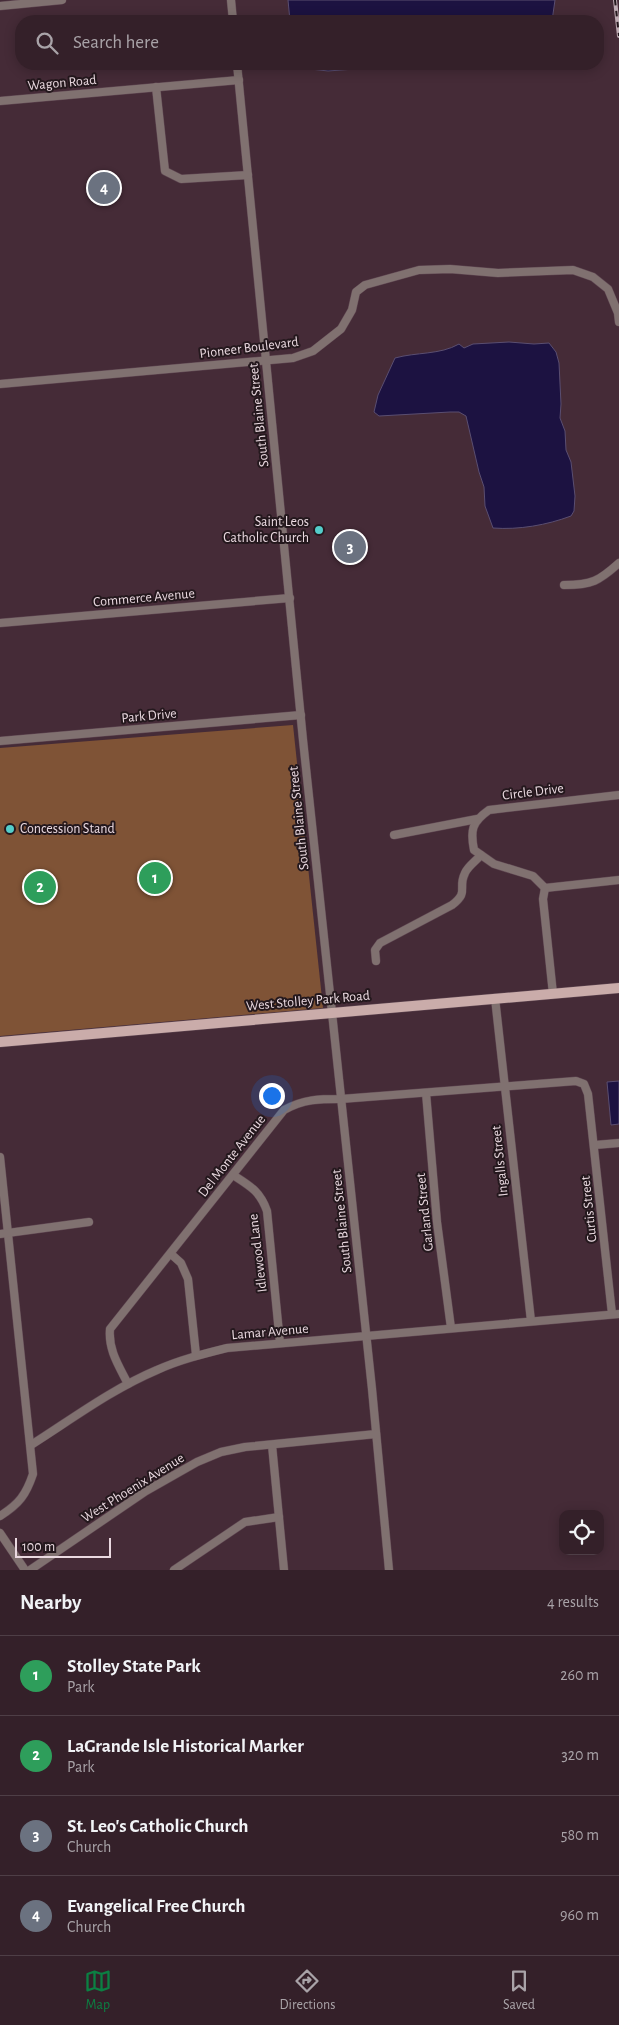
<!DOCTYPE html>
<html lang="en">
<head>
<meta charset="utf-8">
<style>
  :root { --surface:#342029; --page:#3f2d35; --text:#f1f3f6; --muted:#a9a3a8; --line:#4e3e46; --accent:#0b8043 }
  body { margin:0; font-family:"Alegreya Sans",sans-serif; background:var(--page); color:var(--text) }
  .controls { position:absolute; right:15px; bottom:15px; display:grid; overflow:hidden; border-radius:10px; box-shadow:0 2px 12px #0003 }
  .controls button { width:45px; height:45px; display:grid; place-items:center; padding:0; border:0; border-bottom:1px solid var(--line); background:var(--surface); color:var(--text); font:25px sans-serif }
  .scale { position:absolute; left:15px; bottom:12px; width:96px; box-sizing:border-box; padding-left:5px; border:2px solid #ead9e0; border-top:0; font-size:14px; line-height:18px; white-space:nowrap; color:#ead9e0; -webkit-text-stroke:4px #24181d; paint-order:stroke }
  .you { position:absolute; left:271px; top:1095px; width:18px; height:18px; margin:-12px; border:4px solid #fff; border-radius:50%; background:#1a73e8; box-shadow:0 0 0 8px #1a73e833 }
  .badge { display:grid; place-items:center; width:32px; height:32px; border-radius:50%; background:var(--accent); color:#fff; font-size:16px; font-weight:700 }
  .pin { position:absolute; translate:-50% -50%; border:2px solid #fff; box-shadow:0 1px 5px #0006 }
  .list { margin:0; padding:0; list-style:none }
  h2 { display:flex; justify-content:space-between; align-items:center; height:65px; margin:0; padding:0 20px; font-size:21px }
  h2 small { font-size:16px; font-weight:400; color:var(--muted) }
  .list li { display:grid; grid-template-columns:32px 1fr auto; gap:15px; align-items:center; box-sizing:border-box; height:80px; padding:0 20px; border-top:1px solid var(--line) }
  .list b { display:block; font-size:19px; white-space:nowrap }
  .list p { margin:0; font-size:16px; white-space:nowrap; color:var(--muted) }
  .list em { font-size:16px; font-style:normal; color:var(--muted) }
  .icon { flex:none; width:28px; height:28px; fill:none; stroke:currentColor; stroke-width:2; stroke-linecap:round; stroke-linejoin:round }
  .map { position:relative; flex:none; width:619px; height:1570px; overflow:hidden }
  .search { position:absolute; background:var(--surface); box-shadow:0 2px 12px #0003; left:15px; right:15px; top:15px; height:55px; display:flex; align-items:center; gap:12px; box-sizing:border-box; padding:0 18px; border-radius:20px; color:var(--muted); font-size:19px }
  .sheet { height:385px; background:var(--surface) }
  nav { display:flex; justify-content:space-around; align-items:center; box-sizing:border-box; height:70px; border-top:1px solid var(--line); background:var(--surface); font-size:14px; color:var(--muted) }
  nav a { display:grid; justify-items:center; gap:2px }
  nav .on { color:var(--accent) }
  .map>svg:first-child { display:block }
</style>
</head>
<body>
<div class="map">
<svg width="619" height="1570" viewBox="0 0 619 1570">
  <rect width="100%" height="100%" fill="#452b37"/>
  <polygon fill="#7f5336" points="293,725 323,1008 0,1036 0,748"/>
  <g fill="#1c1241" stroke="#5a4e71">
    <polygon points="288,0 555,0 552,21 290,21"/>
    <polygon points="292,64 422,64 328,71 293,67"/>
    <path d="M 509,342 L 534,344 L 549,343 L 556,352 L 559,363 L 561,404 L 560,418 L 565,431 L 566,450 L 571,462 L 575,496 L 574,511 L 571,516 C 547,525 519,530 493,528 L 485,506 L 484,487 L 479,472 L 466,416 L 459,412 L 450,412 L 379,416 L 374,412 L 378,395 L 395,358 C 416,352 440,355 459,344 L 464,348 L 473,344 Z"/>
    <polygon points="619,1081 619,1124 611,1125 607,1082"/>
  </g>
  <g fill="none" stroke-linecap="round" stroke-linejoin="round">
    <g stroke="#5f4752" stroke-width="9">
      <g id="minor">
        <polyline points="231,0 233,21"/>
        <polyline points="0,6 62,0"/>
        <polyline points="237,64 303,740 372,1389 389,1570"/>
        <polyline points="156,87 165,171 181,179 248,175"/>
        <polyline points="0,101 239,80"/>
        <polyline points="0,384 293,358 313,351 341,329 352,310 356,292 365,285 419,270 450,269 498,273 573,270 593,277 608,289 618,313 619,322"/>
        <path d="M 564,585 C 592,585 599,581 619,563"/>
        <polyline points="0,623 290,598"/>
        <polyline points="0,741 301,715"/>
        <path d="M 619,795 L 489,810 C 472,822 470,830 474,850 L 494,864 L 533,876 L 545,888 L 619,880"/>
        <polyline points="394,835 477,819"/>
        <polyline points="545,888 543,899 553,994"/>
        <path d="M 376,961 L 375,950 L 380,943 L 452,905 C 470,891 457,889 465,873 C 468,866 476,861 481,855"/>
        <polyline points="495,998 531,1321"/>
        <polyline points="426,1093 437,1222 451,1328"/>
        <polyline points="595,1145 619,1143"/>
        <path d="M 0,1157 L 33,1474 C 26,1495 19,1504 0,1516"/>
        <path d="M 233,1175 C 250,1186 260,1191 267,1211 L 280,1343"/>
        <polyline points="0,1234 89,1222"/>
        <polyline points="171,1254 181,1263 188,1279 196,1355"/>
        <path d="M 128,1384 C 119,1366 108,1350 110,1329 L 284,1110 C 304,1099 319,1099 341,1099 L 576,1081 L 584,1084 L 588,1094 L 612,1314"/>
        <path d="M 31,1445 C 72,1419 112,1389 157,1370 C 179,1360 203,1354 227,1348 L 619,1314"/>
        <polyline points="272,1445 284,1570"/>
        <polyline points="0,1533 25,1570"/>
        <polyline points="30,1570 146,1491 197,1462 221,1452 245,1447 376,1434"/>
        <polyline points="174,1570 245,1522 279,1517"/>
      </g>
    </g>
    <g stroke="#5f4752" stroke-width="11">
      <polyline id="major" points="0,1042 619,988"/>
    </g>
    <use href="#minor" stroke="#807170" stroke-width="8"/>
    <use href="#major" stroke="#caacaa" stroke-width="10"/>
    <g stroke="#beabb3" stroke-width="4">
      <polyline id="rail" points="615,0 619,36"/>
    </g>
    <use href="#rail" stroke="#24181d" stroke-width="2" stroke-dasharray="5.5" stroke-linecap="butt"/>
  </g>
  <g fill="#53cdca" stroke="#24181d" stroke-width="2">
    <circle cx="319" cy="530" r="5"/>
    <circle cx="10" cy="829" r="5"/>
  </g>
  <g text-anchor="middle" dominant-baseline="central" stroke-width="4" stroke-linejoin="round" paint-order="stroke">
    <g font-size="14" fill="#ead9e0" stroke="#24181d">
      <text transform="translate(62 83) rotate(-5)">Wagon Road</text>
      <text transform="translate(249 348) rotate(-7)">Pioneer Boulevard</text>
      <text transform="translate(259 415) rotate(-96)">South Blaine Street</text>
      <text transform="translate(144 598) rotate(-5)">Commerce Avenue</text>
      <text transform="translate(149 716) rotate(-5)">Park Drive</text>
      <text transform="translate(533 792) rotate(-7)">Circle Drive</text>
      <text transform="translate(299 818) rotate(-96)">South Blaine Street</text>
      <text transform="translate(308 1001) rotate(-5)">West Stolley Park Road</text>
      <text transform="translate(232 1156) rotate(-52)">Del Monte Avenue</text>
      <text transform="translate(500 1161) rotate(-96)">Ingalls Street</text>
      <text transform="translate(589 1209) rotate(-96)">Curtis Street</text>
      <text transform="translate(425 1212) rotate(-96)">Garland Street</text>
      <text transform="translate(342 1221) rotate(-96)">South Blaine Street</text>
      <text transform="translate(258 1253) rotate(-97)">Idlewood Lane</text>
      <text transform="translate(270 1332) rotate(-5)">Lamar Avenue</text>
      <text transform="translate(133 1488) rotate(-32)">West Phoenix Avenue</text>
    </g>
    <g font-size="14" fill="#ead9e0" stroke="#24181d" text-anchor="end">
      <text x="309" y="522">Saint Leos<tspan x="309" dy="16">Catholic Church</tspan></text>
      <text x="20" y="829" text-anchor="start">Concession Stand</text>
    </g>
  </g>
</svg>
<div class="controls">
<button><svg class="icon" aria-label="locate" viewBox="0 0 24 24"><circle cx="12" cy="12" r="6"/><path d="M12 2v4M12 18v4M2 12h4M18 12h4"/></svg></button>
</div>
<div class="scale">100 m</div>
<div class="you"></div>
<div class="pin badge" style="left:155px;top:878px;background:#2e9e5b">1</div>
<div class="pin badge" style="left:40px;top:887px;background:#2e9e5b">2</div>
<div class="pin badge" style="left:350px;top:547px;background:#6b7280">3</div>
<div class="pin badge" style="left:104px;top:188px;background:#6b7280">4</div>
<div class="search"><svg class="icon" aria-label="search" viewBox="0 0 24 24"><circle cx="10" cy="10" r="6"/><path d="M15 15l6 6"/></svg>Search here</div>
</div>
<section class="sheet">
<h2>Nearby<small>4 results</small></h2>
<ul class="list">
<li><span class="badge" style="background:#2e9e5b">1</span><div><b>Stolley State Park</b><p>Park</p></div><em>260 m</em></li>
<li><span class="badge" style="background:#2e9e5b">2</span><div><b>LaGrande Isle Historical Marker</b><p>Park</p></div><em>320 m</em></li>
<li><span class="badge" style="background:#6b7280">3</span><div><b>St. Leo's Catholic Church</b><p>Church</p></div><em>580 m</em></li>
<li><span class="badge" style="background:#6b7280">4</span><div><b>Evangelical Free Church</b><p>Church</p></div><em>960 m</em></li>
</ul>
</section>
<nav>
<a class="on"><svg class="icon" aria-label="map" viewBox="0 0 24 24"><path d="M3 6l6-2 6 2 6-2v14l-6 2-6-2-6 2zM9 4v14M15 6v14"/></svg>Map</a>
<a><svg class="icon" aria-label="directions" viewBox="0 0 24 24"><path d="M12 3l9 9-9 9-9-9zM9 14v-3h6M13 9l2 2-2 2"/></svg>Directions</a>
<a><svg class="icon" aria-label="saved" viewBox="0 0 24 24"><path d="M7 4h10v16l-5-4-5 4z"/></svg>Saved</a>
</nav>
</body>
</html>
